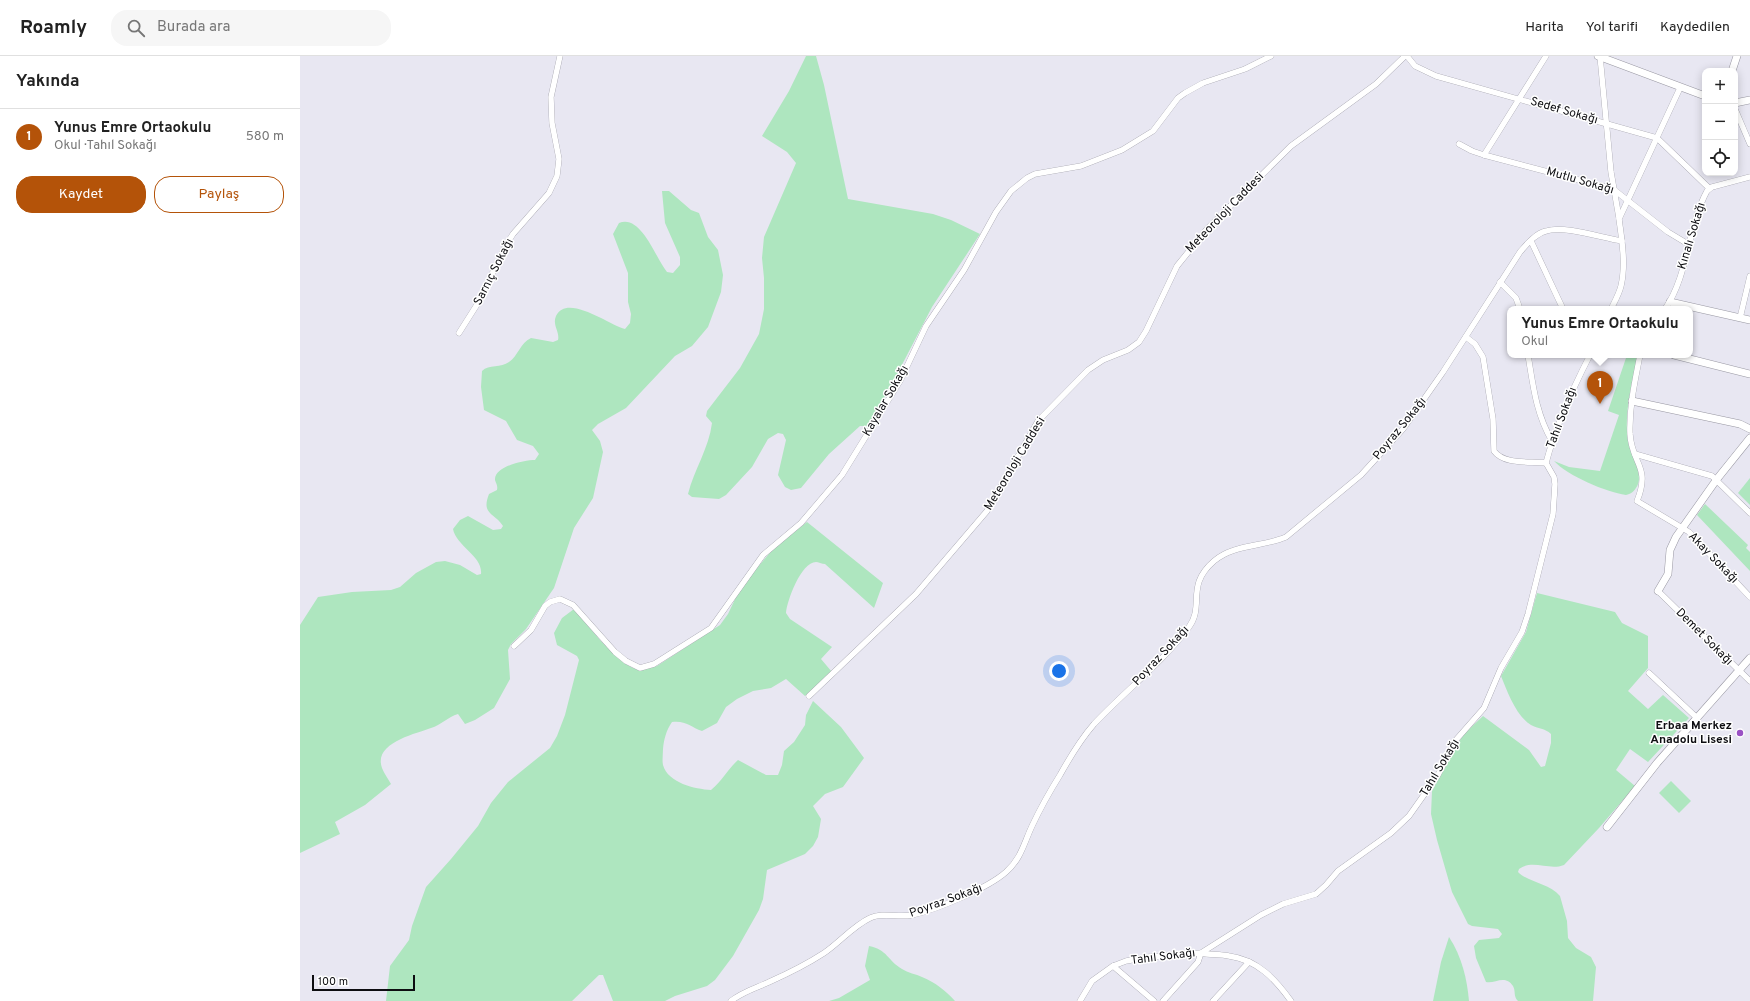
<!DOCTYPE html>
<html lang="tr">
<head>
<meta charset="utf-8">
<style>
  :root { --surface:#fff; --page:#f6f6f6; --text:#222; --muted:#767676; --line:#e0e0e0; --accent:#b45309 }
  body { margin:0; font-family:Overpass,sans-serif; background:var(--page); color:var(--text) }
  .controls { position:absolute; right:12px; top:12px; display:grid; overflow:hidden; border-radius:8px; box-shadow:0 2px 10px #0003 }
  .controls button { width:36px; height:36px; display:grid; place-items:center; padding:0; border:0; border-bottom:1px solid var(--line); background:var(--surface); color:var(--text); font:20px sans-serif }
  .scale { position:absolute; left:12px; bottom:10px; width:103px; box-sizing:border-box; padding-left:4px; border:2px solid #0d0d11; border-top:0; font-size:11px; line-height:14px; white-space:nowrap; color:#0d0d11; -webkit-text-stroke:3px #fff; paint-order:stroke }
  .you { position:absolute; left:759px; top:615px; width:14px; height:14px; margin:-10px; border:3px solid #fff; border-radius:50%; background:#1a73e8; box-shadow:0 0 0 6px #1a73e833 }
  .badge { display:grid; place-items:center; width:26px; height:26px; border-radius:50%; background:var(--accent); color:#fff; font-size:13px; font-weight:700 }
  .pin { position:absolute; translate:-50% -33px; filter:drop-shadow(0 1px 2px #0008) }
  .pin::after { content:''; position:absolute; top:21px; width:14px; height:12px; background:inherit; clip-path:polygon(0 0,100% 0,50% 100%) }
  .popup { position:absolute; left:1207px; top:250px; width:186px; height:52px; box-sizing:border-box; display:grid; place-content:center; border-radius:8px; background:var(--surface); filter:drop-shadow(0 1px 3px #0005); font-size:13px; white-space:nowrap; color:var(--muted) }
  .popup b { font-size:15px; color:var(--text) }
  .popup::after { content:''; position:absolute; left:50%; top:100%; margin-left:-8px; border:8px solid transparent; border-top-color:var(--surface) }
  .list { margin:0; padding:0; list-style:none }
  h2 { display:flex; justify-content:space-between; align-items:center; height:52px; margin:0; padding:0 16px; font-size:17px }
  h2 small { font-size:13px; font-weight:400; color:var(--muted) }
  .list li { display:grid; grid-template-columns:26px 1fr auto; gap:12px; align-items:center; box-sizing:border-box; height:56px; padding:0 16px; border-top:1px solid var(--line) }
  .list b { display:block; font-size:15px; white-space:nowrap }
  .list p { margin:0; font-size:13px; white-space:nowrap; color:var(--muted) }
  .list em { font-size:13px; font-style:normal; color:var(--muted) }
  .actions { display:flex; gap:8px; padding:12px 16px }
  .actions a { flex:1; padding:9px 0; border:1px solid var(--accent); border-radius:16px; text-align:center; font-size:14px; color:var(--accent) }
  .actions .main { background:var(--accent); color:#fff }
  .icon { flex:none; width:22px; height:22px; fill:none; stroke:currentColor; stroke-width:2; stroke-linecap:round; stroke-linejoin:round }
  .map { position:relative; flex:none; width:1450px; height:945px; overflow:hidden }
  header { display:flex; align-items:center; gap:24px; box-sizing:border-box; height:56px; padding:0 20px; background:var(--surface); border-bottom:1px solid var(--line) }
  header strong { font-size:19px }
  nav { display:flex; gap:22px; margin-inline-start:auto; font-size:14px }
  .search { width:280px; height:36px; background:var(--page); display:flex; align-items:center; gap:10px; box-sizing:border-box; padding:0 14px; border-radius:16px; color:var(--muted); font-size:15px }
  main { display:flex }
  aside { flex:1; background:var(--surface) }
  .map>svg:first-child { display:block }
</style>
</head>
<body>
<header>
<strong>Roamly</strong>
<div class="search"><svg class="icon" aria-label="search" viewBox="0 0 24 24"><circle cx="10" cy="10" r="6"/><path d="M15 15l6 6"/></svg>Burada ara</div>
<nav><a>Harita</a><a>Yol tarifi</a><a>Kaydedilen</a></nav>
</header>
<main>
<aside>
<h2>Yakında<small></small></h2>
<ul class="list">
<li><span class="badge">1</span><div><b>Yunus Emre Ortaokulu</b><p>Okul · Tahıl Sokağı</p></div><em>580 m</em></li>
</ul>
<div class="actions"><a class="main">Kaydet</a><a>Paylaş</a></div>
</aside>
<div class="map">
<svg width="1450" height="945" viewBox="0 0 1450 945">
  <rect width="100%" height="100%" fill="#e8e7f2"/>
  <g fill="#aee6bf">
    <path d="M 506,0 L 516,0 L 524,29 L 548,143 L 633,158 L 651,164 L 680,178 L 632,251 L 593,326 L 568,370 L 560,370 L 529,398 L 501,432 L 491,434 L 485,431 L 478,419 L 486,384 L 483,378 L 478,377 L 468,383 L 452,411 L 426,439 L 419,443 L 392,441 L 388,438 C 394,414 409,392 412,367 L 406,360 L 407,355 L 440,312 L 459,278 L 464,253 L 464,222 L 462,202 L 464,181 L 496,107 L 487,96 L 462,80 L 489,35 Z"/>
    <path d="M 362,135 L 369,135 L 391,154 L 399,157 L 408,181 L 418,194 L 423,219 L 421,236 L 408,271 L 392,290 L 375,300 L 326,352 L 298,368 L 292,374 L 300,385 L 303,396 L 293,442 L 274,472 L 254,532 L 226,573 L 211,588 L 208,594 L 210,623 L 194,652 L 175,664 L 165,668 L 158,658 C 148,661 141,669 131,672 C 115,678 73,687 82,712 C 84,717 88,723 91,728 L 65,749 L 35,766 L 40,778 L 0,797 L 0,569 L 18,541 L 52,536 L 91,534 L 100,531 L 116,517 L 136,506 L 145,505 L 160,509 L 177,519 L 181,518 C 183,500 156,490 153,473 L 160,464 L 168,460 L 193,474 L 201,473 L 203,470 C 194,456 181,459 189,438 L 197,434 C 198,429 196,428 195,424 C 194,410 225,404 235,404 L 239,398 L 233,390 L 217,384 L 206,365 L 184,354 L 181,331 L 182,315 C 189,308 201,312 209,306 C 218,300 220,287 231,282 L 253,286 L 258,284 C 260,276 252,269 256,260 C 267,237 309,269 325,273 L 330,267 L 331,258 L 328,246 L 328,217 L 313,178 L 319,167 C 341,158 355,201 367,216 L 373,217 L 380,209 L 380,201 L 365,167 Z"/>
    <path d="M 1327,299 L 1338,299 C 1332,326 1324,357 1328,385 C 1330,398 1340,411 1339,424 C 1338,431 1333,438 1326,439 C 1306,436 1268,420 1254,405 L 1269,411 L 1300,415 L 1319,359 L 1308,355 Z"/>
    <polygon points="1450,422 1450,449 1438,437"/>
    <polygon points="1405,448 1448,489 1446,492 1450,496 1450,515 1397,459"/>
    <path d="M 507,466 L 583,527 L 574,552 L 525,508 C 522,508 518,506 516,506 C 501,506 487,545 486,557 L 490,563 L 532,591 L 521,603 L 532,616 L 505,640 L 486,623 L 471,632 L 453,635 L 437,643 L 426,651 L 417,667 L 402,675 C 391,671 385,664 372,666 C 366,675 364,683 363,693 C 363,698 362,704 363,709 C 368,727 395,733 411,734 C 423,724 427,714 438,704 L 466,719 L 478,719 L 482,709 L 484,695 L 494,686 L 505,669 L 506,659 L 513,645 L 541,671 L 564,702 L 543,731 L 525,738 L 513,750 L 521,763 L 518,781 L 513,790 L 505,798 L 467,814 L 463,843 L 459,854 L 433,900 L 415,924 L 407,930 L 375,940 L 365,945 L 313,945 L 303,919 L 299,919 L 272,945 L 86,945 L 90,910 L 109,884 L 112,870 L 126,831 L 151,803 L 178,770 L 191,747 L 208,726 L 250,692 L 257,680 L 265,659 L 279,604 L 277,600 L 257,589 L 254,577 L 262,562 L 274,553 L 300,584 L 324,607 L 333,612 L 343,614 L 357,610 L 420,569 L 428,558 L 438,537 L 456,513 L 474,492 Z"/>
    <path d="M 1237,537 L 1315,556 L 1322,567 L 1348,580 L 1348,612 L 1328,635 L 1348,653 L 1363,639 L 1389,662 L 1348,706 L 1330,693 L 1316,714 L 1335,730 L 1299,772 L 1264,809 C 1249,815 1233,803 1219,813 L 1218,816 C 1229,827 1249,827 1260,840 L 1267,865 L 1268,882 L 1276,892 L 1291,901 L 1296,911 L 1293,945 L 1218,945 C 1213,940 1216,935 1213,930 C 1205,918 1195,928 1186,926 L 1176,902 L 1174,890 L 1179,884 L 1199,882 L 1202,878 L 1198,873 L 1172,870 L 1168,868 L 1152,836 L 1137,784 L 1131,758 L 1132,735 L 1163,679 L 1183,660 L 1229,694 L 1241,711 L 1245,710 L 1251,687 L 1251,678 C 1245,672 1238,673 1231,669 C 1216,660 1207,635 1201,620 L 1226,576 Z"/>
    <polygon points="1371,725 1391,745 1379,757 1359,737"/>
    <path d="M 1149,881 C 1162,901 1167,923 1169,945 L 1133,945 L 1141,906 Z"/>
    <path d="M 569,890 C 588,894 587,904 602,913 C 608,917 616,918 622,921 C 636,927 645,934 655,945 L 498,945 L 529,945 L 539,942 L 570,924 L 565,910 Z"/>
  </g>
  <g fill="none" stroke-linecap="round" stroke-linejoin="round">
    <g stroke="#9897a2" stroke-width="6">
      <g id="minor">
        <polyline points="1107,0 1115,10 1136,20 1357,82 1409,132"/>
        <polyline points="1300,0 1311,116 1319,162"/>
        <polyline points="1435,53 1450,88"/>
        <polyline points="1159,88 1172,95 1184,99 1313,133 1368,176 1388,188"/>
        <polyline points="1184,99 1246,0"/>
        <polyline points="1231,185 1263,253"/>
        <polyline points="1200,226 1216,242 1220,253"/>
        <path d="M 1311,253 C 1315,245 1319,238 1321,230 C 1326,209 1322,184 1319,163 L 1380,32"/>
        <path d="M 1365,253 C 1389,218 1387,172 1407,135 L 1412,131 L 1450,121"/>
        <polyline points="1440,262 1450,220"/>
        <polyline points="159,277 178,247 206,189 213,178 249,137 257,120 259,103 252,67 251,41 260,0"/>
        <path d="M 1166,281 L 1175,288 L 1183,301 L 1193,363 L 1194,395 C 1204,409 1230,405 1246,407"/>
        <path d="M 1228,299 C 1233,329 1236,358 1252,385"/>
        <path d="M 1340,299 C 1335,325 1329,351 1330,378 C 1332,409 1351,410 1337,445 L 1389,476 L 1450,541"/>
        <polyline points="1335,398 1412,420 1450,457"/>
        <polyline points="1358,535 1450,625"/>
        <polyline points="214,590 231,574 245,550 250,546 260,543 273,549 315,596 326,605 340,612 354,608 411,572 463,499 501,467 542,419 600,325 626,270 664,214 696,156 711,135 727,122 735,118 781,110 822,94 853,75 878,42 885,37 903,27 945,13 971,0"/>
        <polyline points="1349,617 1396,661"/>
        <polyline points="509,640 616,538 687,455 738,365 788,314 803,304 828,294 839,286 846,275 877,210 907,173 991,90 1076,28 1105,0"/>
        <path d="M 431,945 C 442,936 456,932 469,926 C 487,918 507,908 524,897 C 539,887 553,870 570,862 C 583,856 598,862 612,859 C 636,854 688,832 706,816 C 721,803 724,787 732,770 C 740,753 750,735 760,719 C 770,701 781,683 794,668 C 825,635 862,607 889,571 C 905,549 885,530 914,505 C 934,488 963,491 986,481 L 1061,419 L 1103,373 L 1143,316 L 1220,196 C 1227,188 1235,178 1246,175 C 1265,169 1302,182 1322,185"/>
        <polyline points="780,945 792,925 813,910"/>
        <path d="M 854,945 L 813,910 L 826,905 L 848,901 L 901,897 L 961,859 L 983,848 L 1016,838 L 1026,829 L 1038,815 L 1091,777 L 1109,760 L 1138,719 L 1155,685 L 1184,652 L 1201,612 L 1222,576 L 1228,558 L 1253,458 L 1255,428 L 1254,421 L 1246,407 C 1256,369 1272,334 1290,299"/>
        <path d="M 863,945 L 898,906 L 901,897 C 910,899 920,898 929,900 C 958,904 975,923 991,945"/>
        <polyline points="913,945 949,906"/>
      </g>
    </g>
    <g stroke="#9897a2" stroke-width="8">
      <g id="tertiary">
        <polyline points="1298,0 1405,40"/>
        <polyline points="1432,15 1437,0"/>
        <polyline points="1435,47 1450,44"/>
        <polyline points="1370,246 1450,264"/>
        <polyline points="1374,299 1450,318"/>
        <polyline points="1332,345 1440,368 1450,373"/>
        <polyline points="1358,535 1368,518 1370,494 1376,481 1417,423 1450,382"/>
        <polyline points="1307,771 1357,707 1450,602"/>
      </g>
    </g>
    <use href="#minor" stroke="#fff" stroke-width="5.5"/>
    <use href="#tertiary" stroke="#fff" stroke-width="7"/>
  </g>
  <circle fill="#9a51c4" stroke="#fff" stroke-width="1.5" cx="1440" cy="677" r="4"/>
  <g text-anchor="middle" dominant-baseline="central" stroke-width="3" stroke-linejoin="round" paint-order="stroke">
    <g font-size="12" fill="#0d0d11" stroke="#fff">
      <text transform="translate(1264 55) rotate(16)">Sedef Sokağı</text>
      <text transform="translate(1280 125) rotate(16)">Mutlu Sokağı</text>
      <text transform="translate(925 157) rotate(-46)">Meteoroloji Caddesi</text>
      <text transform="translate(1392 180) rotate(-73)">Kınalı Sokağı</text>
      <text transform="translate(194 216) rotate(-63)">Sarnıç Sokağı</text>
      <text transform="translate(586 345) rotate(-60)">Kayalar Sokağı</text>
      <text transform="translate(1262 362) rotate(-69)">Tahıl Sokağı</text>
      <text transform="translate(1100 373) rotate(-51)">Poyraz Sokağı</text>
      <text transform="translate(715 408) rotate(-59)">Meteoroloji Caddesi</text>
      <text transform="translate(1413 502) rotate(46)">Akay Sokağı</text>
      <text transform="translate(1404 581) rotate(45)">Demet Sokağı</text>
      <text transform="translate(861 600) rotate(-47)">Poyraz Sokağı</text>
      <text transform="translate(1140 712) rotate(-59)">Tahıl Sokağı</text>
      <text transform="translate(646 845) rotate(-20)">Poyraz Sokağı</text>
      <text transform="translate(863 901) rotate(-7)">Tahıl Sokağı</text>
    </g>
    <g font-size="12" font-weight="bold" fill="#0d0d11" stroke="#fff" text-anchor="end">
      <text x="1432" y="670">Erbaa Merkez<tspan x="1432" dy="14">Anadolu Lisesi</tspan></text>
    </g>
  </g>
</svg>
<div class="controls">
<button>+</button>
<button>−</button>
<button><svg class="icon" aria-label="locate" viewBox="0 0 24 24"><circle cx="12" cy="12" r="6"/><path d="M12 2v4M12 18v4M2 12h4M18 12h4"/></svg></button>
</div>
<div class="scale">100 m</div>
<div class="you"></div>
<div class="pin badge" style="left:1300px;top:348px">1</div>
<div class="popup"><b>Yunus Emre Ortaokulu</b>Okul</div>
</div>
</main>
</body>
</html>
